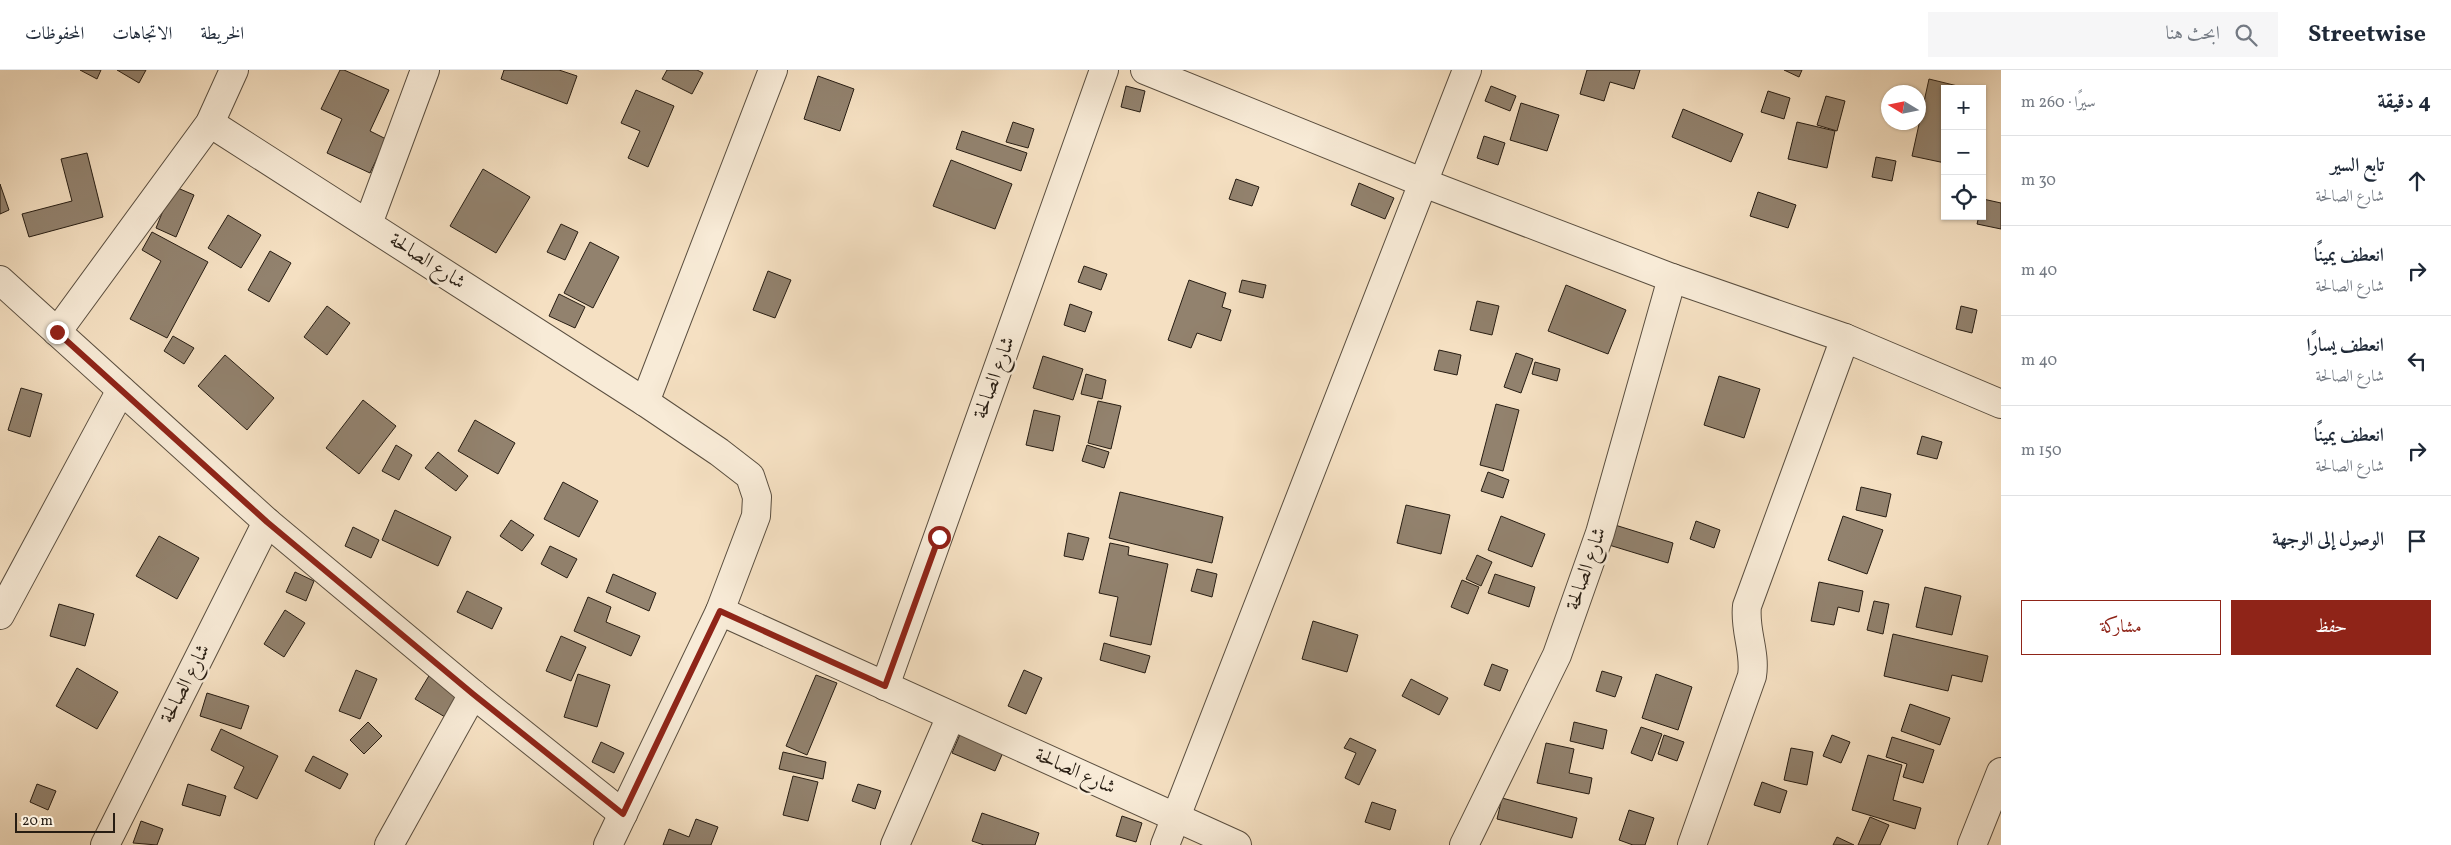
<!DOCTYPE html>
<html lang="ar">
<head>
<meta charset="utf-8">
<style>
  :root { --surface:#fff; --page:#f6f6f7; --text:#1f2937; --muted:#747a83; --line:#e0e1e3; --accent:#8f2418 }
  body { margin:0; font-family:Vollkorn,Amiri,serif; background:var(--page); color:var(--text); direction:rtl }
  .controls { position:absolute; right:15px; top:15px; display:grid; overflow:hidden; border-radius:0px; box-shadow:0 1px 4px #0004 }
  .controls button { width:45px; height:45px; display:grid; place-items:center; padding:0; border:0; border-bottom:1px solid var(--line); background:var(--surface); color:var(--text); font:25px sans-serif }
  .compass { position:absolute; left:1881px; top:15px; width:45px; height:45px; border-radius:50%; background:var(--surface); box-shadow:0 1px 4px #0004; rotate:280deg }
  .scale { position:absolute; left:15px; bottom:12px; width:100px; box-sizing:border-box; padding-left:5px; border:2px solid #271d13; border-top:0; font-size:14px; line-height:18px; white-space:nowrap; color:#271d13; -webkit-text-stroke:4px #f8ebd7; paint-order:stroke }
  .stop { position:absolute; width:15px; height:15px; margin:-11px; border:4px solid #8f2418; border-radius:50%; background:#fff }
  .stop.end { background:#8f2418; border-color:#fff; box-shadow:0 1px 5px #0008 }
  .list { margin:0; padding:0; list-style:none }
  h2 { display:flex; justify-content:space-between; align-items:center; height:65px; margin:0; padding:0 20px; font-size:21px }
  h2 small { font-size:16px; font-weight:400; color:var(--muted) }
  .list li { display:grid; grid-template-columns:32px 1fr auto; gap:15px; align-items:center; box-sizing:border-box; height:90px; padding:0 20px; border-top:1px solid var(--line) }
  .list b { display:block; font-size:19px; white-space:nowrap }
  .list p { margin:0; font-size:16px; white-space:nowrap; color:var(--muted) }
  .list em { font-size:16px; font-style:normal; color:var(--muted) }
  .actions { display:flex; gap:10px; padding:15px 20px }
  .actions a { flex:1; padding:11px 0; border:1px solid var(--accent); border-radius:0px; text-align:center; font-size:18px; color:var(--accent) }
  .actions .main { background:var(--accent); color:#fff }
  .icon { flex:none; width:28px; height:28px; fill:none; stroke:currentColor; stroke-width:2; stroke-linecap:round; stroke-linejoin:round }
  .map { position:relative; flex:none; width:2001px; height:775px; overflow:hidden; direction:ltr }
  header { display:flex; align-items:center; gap:30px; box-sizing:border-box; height:70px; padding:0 25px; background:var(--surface); border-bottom:1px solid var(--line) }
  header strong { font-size:24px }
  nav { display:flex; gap:28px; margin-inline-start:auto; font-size:18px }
  .search { width:350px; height:45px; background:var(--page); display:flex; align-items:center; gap:12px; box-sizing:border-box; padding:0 18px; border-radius:0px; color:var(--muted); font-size:19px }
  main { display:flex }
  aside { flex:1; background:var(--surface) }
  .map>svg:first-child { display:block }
</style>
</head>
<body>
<header>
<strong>Streetwise</strong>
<div class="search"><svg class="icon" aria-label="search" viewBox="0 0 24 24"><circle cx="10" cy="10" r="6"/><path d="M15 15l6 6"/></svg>ابحث هنا</div>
<nav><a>الخريطة</a><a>الاتجاهات</a><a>المحفوظات</a></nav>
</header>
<main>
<aside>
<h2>4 دقيقة<small>سيرًا · 260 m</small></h2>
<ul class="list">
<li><svg class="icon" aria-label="ahead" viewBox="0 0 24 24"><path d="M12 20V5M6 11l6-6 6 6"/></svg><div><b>تابع السير</b><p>شارع الصالحة</p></div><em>30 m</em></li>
<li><svg class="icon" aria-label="right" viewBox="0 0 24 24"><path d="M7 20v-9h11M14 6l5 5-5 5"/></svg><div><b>انعطف يمينًا</b><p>شارع الصالحة</p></div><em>40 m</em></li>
<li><svg class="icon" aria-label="left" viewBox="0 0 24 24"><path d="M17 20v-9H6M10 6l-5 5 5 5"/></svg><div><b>انعطف يسارًا</b><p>شارع الصالحة</p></div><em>40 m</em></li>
<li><svg class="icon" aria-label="right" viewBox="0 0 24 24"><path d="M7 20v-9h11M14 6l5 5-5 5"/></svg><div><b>انعطف يمينًا</b><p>شارع الصالحة</p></div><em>150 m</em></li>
<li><svg class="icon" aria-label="arrive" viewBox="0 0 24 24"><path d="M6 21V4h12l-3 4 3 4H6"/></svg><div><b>الوصول إلى الوجهة</b></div></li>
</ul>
<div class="actions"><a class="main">حفظ</a><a>مشاركة</a></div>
</aside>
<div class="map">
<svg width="2001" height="775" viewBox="0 0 2001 775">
  <rect width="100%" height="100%" fill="#f5e0c2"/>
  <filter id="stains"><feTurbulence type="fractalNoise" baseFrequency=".004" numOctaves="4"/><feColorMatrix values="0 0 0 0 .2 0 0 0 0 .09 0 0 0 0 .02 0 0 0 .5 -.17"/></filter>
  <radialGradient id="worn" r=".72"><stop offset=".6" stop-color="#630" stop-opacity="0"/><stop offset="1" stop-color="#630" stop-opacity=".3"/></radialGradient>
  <g fill="#92826e" stroke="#271d13">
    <polygon points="80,0 101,0 97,9"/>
    <polygon points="117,0 146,0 139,13"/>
    <polygon points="340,0 344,0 389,20 370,61 386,69 370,103 327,83 342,49 321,39"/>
    <polygon points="504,0 559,0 577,6 567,34 501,9"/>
    <polygon points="667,0 697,0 703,3 692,24 662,9"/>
    <polygon points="1587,0 1640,0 1634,19 1610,12 1604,31 1580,24"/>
    <polygon points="1784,0 1802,0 1799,7"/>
    <polygon points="818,6 854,19 840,61 804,49"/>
    <polygon points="1929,9 1970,19 1945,19 1945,93 1912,86"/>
    <polygon points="1126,16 1145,21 1140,42 1121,37"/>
    <polygon points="1491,16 1516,26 1510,41 1485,31"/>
    <polygon points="636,20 674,36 648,97 628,88 640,61 621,53"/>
    <polygon points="1768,21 1790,28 1784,49 1761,42"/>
    <polygon points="1826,26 1845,31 1837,61 1817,55"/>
    <polygon points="1521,33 1559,45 1547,81 1510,70"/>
    <polygon points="1683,39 1743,64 1731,92 1672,67"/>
    <polygon points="1013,52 1034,59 1028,78 1006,72"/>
    <polygon points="1797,52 1835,61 1827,98 1788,89"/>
    <polygon points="962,61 1027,83 1021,101 956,79"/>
    <polygon points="1484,66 1505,73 1498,95 1477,88"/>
    <polygon points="87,83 103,147 29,167 22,144 72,131 61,89"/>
    <polygon points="1876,87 1896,91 1892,111 1872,107"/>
    <polygon points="951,90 1012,114 995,159 933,136"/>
    <polygon points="483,99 530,127 496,183 450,156"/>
    <polygon points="1236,109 1259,117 1252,136 1229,129"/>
    <polygon points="1359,113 1394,128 1385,149 1351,135"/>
    <polygon points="0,114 9,140 0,144"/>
    <polygon points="173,116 194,125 176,167 156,158"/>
    <polygon points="1758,122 1796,135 1788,158 1750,146"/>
    <polygon points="1983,129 2001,133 2001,159 1977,154 1979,146 1982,146"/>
    <polygon points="228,145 261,165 241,198 208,178"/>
    <polygon points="561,154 578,162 565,190 547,182"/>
    <polygon points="152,162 208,192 167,268 130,249 161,191 142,180"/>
    <polygon points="590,172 619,187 593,238 564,223"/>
    <polygon points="270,181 291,193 269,232 248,220"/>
    <polygon points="1084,196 1107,204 1101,220 1078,212"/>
    <polygon points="768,201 791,210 775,248 753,240"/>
    <polygon points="1189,210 1226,223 1222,237 1231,240 1221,271 1197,263 1191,278 1168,270"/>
    <polygon points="1242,210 1266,215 1263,228 1239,222"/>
    <polygon points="1566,215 1626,240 1608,284 1548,261"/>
    <polygon points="559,224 585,237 575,258 549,246"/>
    <polygon points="1477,231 1499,236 1492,265 1470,260"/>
    <polygon points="1070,234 1092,242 1085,262 1064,255"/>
    <polygon points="327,236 350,253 327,285 304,267"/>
    <polygon points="1961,236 1977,240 1972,263 1956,259"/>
    <polygon points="173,266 194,278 184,294 164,281"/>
    <polygon points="1439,280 1461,285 1457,305 1434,300"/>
    <polygon points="1516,283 1533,289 1521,323 1504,317"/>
    <polygon points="225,285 274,328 247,360 198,316"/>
    <polygon points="1043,286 1083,299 1073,330 1033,318"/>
    <polygon points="1535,292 1560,299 1557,311 1532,304"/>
    <polygon points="1086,304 1106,310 1102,329 1081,324"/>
    <polygon points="1719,306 1760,319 1744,368 1704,355"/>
    <polygon points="21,318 42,324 30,367 8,360"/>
    <polygon points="363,330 396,356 359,404 326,378"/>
    <polygon points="1098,331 1121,336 1111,379 1088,373"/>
    <polygon points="1496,334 1519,340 1503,401 1480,395"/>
    <polygon points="1034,340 1060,346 1053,381 1026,375"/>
    <polygon points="475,350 515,373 498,404 458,381"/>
    <polygon points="1922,366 1942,372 1937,389 1917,384"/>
    <polygon points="396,375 412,385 399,410 382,401"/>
    <polygon points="1087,375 1109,382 1104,398 1082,391"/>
    <polygon points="438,382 468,406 456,421 425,398"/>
    <polygon points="1488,402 1509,410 1503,428 1481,421"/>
    <polygon points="563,412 598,431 579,467 544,449"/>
    <polygon points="1861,417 1891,424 1886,447 1856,440"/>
    <polygon points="1120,422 1223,447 1212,493 1109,468"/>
    <polygon points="1406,435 1450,445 1441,484 1397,473"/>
    <polygon points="395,440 451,467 438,496 382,470"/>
    <polygon points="1501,446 1545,464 1532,497 1488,480"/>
    <polygon points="1843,446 1883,460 1867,504 1828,490"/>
    <polygon points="511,450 534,465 522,481 500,466"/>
    <polygon points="1696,451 1720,460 1714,478 1690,469"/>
    <polygon points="1615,455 1673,473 1668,493 1609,475"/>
    <polygon points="353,457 379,470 371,488 345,476"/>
    <polygon points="1068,463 1089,468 1083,490 1064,486"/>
    <polygon points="159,466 199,488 177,529 136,506"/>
    <polygon points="1110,473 1129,477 1128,485 1168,494 1151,575 1110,566 1118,527 1099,523"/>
    <polygon points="550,476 577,489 567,508 541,494"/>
    <polygon points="1477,485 1492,492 1481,516 1466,509"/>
    <polygon points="1197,499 1217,504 1212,527 1191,521"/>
    <polygon points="295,502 314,511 306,531 286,522"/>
    <polygon points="613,504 656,523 649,541 606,522"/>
    <polygon points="1495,504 1535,517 1529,537 1488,523"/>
    <polygon points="1462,510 1479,517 1468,544 1451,537"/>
    <polygon points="1819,512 1863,521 1859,542 1838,537 1834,555 1811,551"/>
    <polygon points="1925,517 1961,526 1952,565 1916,557"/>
    <polygon points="467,521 502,538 492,559 457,542"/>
    <polygon points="588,527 611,537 606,552 640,566 631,586 574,561"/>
    <polygon points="1874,531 1889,534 1883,564 1867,560"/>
    <polygon points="59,534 94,544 85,576 50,566"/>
    <polygon points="285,540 305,553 284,587 264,574"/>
    <polygon points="1313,551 1358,565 1347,602 1302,589"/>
    <polygon points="1893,564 1988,586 1982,612 1952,605 1948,621 1884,606"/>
    <polygon points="561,566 586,577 571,611 546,601"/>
    <polygon points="1104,573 1150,586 1145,603 1100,590"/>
    <polygon points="1492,594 1508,600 1500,621 1484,615"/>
    <polygon points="77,598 118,622 97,659 56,636"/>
    <polygon points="433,599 462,617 445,647 415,629"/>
    <polygon points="356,600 377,609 360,649 339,641"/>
    <polygon points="1024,600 1042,608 1026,644 1008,636"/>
    <polygon points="1602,601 1622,607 1615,627 1596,621"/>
    <polygon points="578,604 610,615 597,657 564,647"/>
    <polygon points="1656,604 1692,617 1678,660 1642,648"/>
    <polygon points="816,605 837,613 807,685 786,676"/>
    <polygon points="1411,609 1448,628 1439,645 1402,626"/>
    <polygon points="207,623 249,636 241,659 200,646"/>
    <polygon points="1910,634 1950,648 1940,675 1901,661"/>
    <polygon points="368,652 382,666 364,684 350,670"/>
    <polygon points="1574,652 1607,660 1603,679 1570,671"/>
    <polygon points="1641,657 1662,664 1652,691 1631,683"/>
    <polygon points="221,659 278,686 257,729 234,718 244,697 211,680"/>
    <polygon points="961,662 1004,680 995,701 952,683"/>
    <polygon points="1664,665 1684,672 1677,691 1658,684"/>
    <polygon points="1832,665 1850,672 1841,693 1823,686"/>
    <polygon points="1892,667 1934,680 1923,713 1903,707 1907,694 1886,687"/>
    <polygon points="1350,668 1376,680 1359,715 1345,708 1356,683 1344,678"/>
    <polygon points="601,672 624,683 614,703 592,692"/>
    <polygon points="1546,673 1574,679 1569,703 1592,708 1589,724 1537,713"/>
    <polygon points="1791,678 1813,682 1807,715 1784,710"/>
    <polygon points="783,682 826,692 823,709 779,699"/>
    <polygon points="1868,685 1902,695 1893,730 1921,738 1915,759 1852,740"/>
    <polygon points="313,686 348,704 340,719 305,701"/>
    <polygon points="793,706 818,712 808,751 783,745"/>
    <polygon points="1762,712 1787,721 1780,743 1754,735"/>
    <polygon points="37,714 56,721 48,740 30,732"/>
    <polygon points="188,714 226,726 220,746 182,735"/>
    <polygon points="858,714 881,721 875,739 852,731"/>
    <polygon points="1502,728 1577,748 1572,768 1497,749"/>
    <polygon points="1372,732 1396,740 1390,760 1365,752"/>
    <polygon points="1629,740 1654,748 1645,775 1633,775 1619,770"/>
    <polygon points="982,743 1039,763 1035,775 984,775 972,771"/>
    <polygon points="1122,746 1142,753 1136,772 1116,766"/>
    <polygon points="1870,747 1889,755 1880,775 1858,775"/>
    <polygon points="696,749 718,757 711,775 663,775 669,759 689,767"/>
    <polygon points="141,751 163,759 157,775 133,773"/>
    <polygon points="1837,767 1854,775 1833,775"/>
  </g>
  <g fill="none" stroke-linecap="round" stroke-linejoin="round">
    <g stroke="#5a4e3f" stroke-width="30">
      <g id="minor">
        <polyline points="1145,0 1424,113 1672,208 1845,268 2001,334"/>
        <polyline points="210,53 645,332 719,382 750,406 757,427 756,446 720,541 608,775"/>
        <polyline points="368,154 425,0"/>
        <polyline points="0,210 267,452 473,624 623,744"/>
        <polyline points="57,262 210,53 234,0"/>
        <polyline points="645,332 773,0"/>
        <polyline points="720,541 1237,775"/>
        <polyline points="0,545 121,320"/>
        <polyline points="885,616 1104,0"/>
        <polyline points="105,775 267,452"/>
        <polyline points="389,775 473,624"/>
        <polyline points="895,775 951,646"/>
        <polyline points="1165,775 1467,0"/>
        <polyline points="1464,775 1557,585 1600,463 1672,208"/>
        <path d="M 1692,775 L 1752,606 C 1756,582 1744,560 1747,536 L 1845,268"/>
        <polyline points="1972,775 2001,702"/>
      </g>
    </g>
    <use href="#minor" stroke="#f8ebd7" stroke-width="28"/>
  </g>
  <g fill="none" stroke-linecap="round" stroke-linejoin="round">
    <polyline stroke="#8f2418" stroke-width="6" points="57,262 267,452 473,624 623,744 720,541 885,616 939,467"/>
  </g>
  <g text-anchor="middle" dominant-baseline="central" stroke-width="5" stroke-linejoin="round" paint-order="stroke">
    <g font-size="20" fill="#271d13" stroke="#f8ebd7">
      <text transform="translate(427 192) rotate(33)">شارع الصالحة</text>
      <text transform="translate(995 308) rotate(-70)">شارع الصالحة</text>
      <text transform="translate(1587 499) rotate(-71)">شارع الصالحة</text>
      <text transform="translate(186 614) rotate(-63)">شارع الصالحة</text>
      <text transform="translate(1075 702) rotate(24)">شارع الصالحة</text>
    </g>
  </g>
  <rect width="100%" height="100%" filter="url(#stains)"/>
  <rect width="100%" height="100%" fill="url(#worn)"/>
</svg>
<div class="controls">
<button>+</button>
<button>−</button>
<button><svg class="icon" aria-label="locate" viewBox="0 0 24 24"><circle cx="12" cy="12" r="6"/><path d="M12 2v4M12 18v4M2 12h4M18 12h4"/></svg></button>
</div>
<svg class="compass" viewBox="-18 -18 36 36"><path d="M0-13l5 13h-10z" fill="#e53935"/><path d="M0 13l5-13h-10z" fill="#747a83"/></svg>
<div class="scale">20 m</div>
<div class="stop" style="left:939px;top:467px"></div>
<div class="stop end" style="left:57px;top:262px"></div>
</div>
</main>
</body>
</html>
